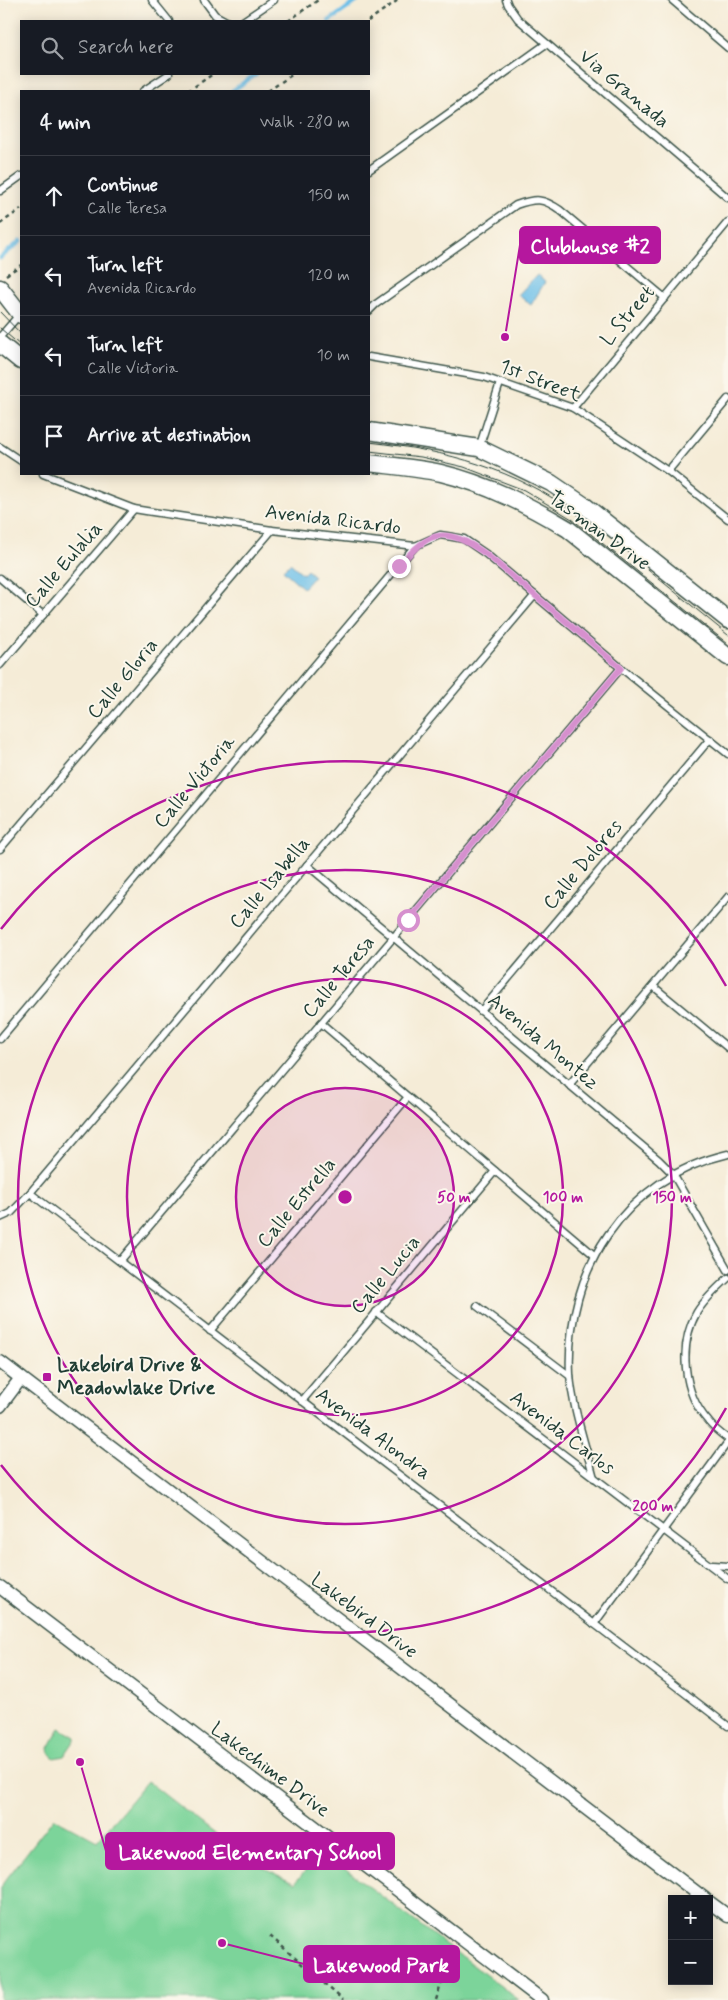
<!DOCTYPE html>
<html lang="en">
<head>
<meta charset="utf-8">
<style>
  :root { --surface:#171b24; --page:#20242c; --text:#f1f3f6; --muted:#9ea1a6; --line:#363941 }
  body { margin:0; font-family:Mynerve,sans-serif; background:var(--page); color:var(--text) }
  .controls { position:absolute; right:15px; bottom:15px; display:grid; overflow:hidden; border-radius:0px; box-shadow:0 2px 12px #0003 }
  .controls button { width:45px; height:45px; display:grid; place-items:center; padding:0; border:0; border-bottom:1px solid var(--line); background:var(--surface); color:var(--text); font:25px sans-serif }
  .stop { position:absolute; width:15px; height:15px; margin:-11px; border:4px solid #d690ce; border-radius:50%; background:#fff }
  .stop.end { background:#d690ce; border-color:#fff; box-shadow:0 1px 5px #0008 }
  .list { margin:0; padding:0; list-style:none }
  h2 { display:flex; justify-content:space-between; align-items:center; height:65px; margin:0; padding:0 20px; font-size:21px }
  h2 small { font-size:16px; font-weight:400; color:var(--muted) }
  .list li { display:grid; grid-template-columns:32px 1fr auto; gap:15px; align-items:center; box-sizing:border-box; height:80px; padding:0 20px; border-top:1px solid var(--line) }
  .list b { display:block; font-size:19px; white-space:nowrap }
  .list p { margin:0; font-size:16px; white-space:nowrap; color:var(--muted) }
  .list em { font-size:16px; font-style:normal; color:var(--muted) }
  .icon { flex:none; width:28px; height:28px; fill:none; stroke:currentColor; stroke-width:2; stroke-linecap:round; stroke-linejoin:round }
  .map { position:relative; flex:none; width:728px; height:2000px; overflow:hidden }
  .search { position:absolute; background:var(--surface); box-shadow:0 2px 12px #0003; left:20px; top:20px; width:350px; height:55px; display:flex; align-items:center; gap:12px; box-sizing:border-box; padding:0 18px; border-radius:0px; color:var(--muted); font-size:19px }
  .panel { position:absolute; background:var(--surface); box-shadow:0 2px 12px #0003; left:20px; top:90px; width:350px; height:385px; border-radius:0px }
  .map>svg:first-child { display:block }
</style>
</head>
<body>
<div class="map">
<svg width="728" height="2000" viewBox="0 0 728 2000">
  <rect width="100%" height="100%" fill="#fbf7ec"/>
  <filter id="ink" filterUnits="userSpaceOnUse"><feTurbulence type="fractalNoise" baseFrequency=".02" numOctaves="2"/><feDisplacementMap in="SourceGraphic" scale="10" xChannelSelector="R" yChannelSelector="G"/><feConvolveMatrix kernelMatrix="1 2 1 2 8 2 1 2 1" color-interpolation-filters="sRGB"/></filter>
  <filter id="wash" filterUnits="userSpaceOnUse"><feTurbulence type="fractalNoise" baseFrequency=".0096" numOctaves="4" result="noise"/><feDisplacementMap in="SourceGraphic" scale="20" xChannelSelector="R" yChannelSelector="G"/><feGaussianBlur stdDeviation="1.12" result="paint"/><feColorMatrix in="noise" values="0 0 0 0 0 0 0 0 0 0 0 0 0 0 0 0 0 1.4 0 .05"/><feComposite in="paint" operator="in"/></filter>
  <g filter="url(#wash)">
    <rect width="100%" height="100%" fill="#f5ecd7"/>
    <g fill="#7bd49a" stroke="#4d8867">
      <polygon points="60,1728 75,1737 75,1740 64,1756 54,1758 50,1754 49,1748"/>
      <polygon points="147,1781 250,1861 295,1883 322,1851 519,2000 0,2000 0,1887 54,1818 97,1841"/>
    </g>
    <g fill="#6cbfe8" stroke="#467e8e">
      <polygon points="537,275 545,282 531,305 518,295"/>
      <polygon points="290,563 303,574 307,570 314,576 303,588 283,570"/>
    </g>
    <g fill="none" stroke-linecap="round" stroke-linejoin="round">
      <g stroke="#6cbfe8" stroke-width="4.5">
        <polyline points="329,21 359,0"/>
        <polyline points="232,91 256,74"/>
        <polyline points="0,258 21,241"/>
      </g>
    </g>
  </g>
  <g filter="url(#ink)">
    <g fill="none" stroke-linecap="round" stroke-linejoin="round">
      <g stroke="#3f574c" stroke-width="9">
        <g id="service">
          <polyline points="152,0 169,21"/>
          <polyline points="204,0 215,15 226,21"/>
          <polyline points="506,0 508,5 518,19 728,198"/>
          <polyline points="672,0 728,48"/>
          <polyline points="243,21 274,0"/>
          <polyline points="143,91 169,74"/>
          <polyline points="369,170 546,44"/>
          <polyline points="0,191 21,176"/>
          <path d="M 369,311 L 376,304 L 516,205 C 536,198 543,198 560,210 L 665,298"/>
          <polyline points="0,337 19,315"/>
          <polyline points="369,357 484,377 573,408 668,471 728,519"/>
          <polyline points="573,408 728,222"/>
          <polyline points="0,447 21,461"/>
          <polyline points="479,448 500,383"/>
          <polyline points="668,471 728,399"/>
          <polyline points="43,474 134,509 146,511 272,530 415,546 440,535 453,537 464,539 486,554 621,668 728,754"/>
          <polyline points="0,578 43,615"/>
          <polyline points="0,665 134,509"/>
          <polyline points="0,849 272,530"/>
          <polyline points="307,865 659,1160 673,1174 728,1270"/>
          <polyline points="653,986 728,1048"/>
          <polyline points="481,1011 710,739"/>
          <polyline points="321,1023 594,1255"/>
          <polyline points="0,1039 415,546"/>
          <polyline points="569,1085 728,897"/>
          <polyline points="30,1193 728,1726"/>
          <polyline points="0,1218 11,1213 30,1193 535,595"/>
          <polyline points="120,1261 621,668"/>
          <path d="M 728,1278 C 717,1288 705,1299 697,1312 C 678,1345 683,1393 708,1421 C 713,1428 721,1434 728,1439"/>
          <polyline points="477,1306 570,1376"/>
          <polyline points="376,1312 728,1579"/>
          <polyline points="210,1331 408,1097"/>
          <polyline points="302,1401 495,1171"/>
          <path d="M 594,1478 C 586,1447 572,1406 570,1374 C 565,1271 624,1178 728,1154"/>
          <polyline points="712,1565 728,1566"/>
          <polyline points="594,1624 728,1442"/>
        </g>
      </g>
      <g stroke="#3f574c" stroke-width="15">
        <g id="minor">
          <polyline points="0,1362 705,1899"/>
          <polyline points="0,1406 21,1378"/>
          <polyline points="0,1587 542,2000"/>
          <polyline points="709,1902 728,1916"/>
        </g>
      </g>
      <g stroke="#3f574c" stroke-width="19">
        <g id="tertiary">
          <polyline points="0,288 21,315"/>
          <polyline points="0,344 21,361"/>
          <polyline points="369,431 479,448 551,483 585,506 728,620"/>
          <path d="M 369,463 C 393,466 418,468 441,473 C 487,484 528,505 568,529 L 728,657"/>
        </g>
      </g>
      <g stroke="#3f574c" stroke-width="2.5" stroke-dasharray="4 4" stroke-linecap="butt">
        <polyline points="288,21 318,0"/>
        <polyline points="368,21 398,0"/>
        <polyline points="188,91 213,74"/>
        <polyline points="268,91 293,74"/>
        <polyline points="0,224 21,209"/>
        <polyline points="6,275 21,265"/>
        <polyline points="270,1936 343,2000"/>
        <polyline points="436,2000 448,1963 456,1950"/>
      </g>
      <use href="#service" stroke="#fff" stroke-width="6"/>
      <use href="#minor" stroke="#fff" stroke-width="12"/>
      <use href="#tertiary" stroke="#fff" stroke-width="16"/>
      <g stroke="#1f3d34" stroke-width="1">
        <polyline points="0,312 21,334"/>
        <polyline points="0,328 21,346"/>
        <path d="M 369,442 C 449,451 513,468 580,516"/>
        <polyline points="369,451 421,457 464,467 524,490 572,519 728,644"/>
        <polyline points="648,570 728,635"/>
      </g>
    </g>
  </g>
  <g fill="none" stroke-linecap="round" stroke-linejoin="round" filter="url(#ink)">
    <path stroke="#d690ce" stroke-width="6" d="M 399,566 C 431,528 446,527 486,554 L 621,668 L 408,920"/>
  </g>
  <circle cx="345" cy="1197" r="109" fill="#b5179e" fill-opacity=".12"/>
  <g fill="none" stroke="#b5179e" stroke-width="2.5">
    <circle cx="345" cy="1197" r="109"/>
    <circle cx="345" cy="1197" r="218"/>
    <circle cx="345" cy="1197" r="327"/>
    <path d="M726 1408A436 436 0 0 1 1 1465M1 929A436 436 0 0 1 726 986"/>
  </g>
  <rect fill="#b5179e" stroke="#fbf7ec" stroke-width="2" x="42" y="1372" width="10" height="10" rx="2.5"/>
  <g text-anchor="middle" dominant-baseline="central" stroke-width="4" stroke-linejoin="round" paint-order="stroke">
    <g font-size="20" fill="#1f3d34" stroke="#fbf7ec">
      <text transform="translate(624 89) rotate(40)">Via Granada</text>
      <text transform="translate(628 316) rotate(-50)">L Street</text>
      <text transform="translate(540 381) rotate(21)">1st Street</text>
      <text transform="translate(333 520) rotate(7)">Avenida Ricardo</text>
      <text transform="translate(599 531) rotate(36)">Tasman Drive</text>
      <text transform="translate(64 565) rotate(-49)">Calle Eulalia</text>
      <text transform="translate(123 679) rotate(-50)">Calle Gloria</text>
      <text transform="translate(195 782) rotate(-50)">Calle Victoria</text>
      <text transform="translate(583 865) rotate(-50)">Calle Dolores</text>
      <text transform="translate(270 883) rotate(-50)">Calle Isabella</text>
      <text transform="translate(339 977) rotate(-50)">Calle Teresa</text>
      <text transform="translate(543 1042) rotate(40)">Avenida Montez</text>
      <text transform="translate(297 1203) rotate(-50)">Calle Estrella</text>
      <text transform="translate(386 1275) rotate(-50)">Calle Lucia</text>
      <text transform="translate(562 1433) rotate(37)">Avenida Carlos</text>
      <text transform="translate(373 1434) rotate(37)">Avenida Alondra</text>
      <text transform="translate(364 1616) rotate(37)">Lakebird Drive</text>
      <text transform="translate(270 1770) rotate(37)">Lakechime Drive</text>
    </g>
    <g font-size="20" font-weight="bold" fill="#1f3d34" stroke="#fbf7ec" text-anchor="start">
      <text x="57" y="1365">Lakebird Drive &amp;<tspan x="57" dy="23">Meadowlake Drive</tspan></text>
    </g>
  </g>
  <circle cx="345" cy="1197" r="8" fill="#b5179e" stroke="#fbf7ec" stroke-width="2.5"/>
  <g font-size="15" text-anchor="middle" font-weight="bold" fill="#b5179e" stroke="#fbf7ec" stroke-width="4" stroke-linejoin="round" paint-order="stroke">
    <text x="454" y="1202">50 m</text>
    <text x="563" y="1202">100 m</text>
    <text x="672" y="1202">150 m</text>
    <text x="653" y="1511">200 m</text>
  </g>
  <path fill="none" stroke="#b5179e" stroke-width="2" d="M505 337L520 245M80 1762L106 1851M222 1943L304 1964"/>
  <g fill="#b5179e" stroke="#fbf7ec" stroke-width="2">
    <circle cx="505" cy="337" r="5"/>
    <circle cx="80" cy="1762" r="5"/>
    <circle cx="222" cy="1943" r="5"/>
  </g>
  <g fill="#b5179e" stroke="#b5179e" stroke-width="2">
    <rect x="520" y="227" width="140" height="36" rx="5"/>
    <rect x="106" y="1833" width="288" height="36" rx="5"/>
    <rect x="304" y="1946" width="155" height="36" rx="5"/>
  </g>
  <g font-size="21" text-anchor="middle" font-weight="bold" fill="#fff">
    <text x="590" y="253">Clubhouse #2</text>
    <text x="250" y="1859">Lakewood Elementary School</text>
    <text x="381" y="1972">Lakewood Park</text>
  </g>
</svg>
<div class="controls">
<button>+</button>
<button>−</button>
</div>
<div class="stop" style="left:408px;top:920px"></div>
<div class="stop end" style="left:399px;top:566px"></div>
<div class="search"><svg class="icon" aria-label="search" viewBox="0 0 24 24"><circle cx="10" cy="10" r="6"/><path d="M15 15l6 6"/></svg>Search here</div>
<section class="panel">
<h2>4 min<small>Walk · 280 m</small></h2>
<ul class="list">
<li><svg class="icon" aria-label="ahead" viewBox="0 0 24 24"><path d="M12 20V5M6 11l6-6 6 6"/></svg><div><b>Continue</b><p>Calle Teresa</p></div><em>150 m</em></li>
<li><svg class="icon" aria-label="left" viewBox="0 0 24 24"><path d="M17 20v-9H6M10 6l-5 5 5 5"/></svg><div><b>Turn left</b><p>Avenida Ricardo</p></div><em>120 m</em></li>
<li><svg class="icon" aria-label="left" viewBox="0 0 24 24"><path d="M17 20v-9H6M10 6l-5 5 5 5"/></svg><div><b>Turn left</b><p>Calle Victoria</p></div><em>10 m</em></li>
<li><svg class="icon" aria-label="arrive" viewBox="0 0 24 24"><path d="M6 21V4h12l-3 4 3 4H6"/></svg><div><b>Arrive at destination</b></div></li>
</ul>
</section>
</div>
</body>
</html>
